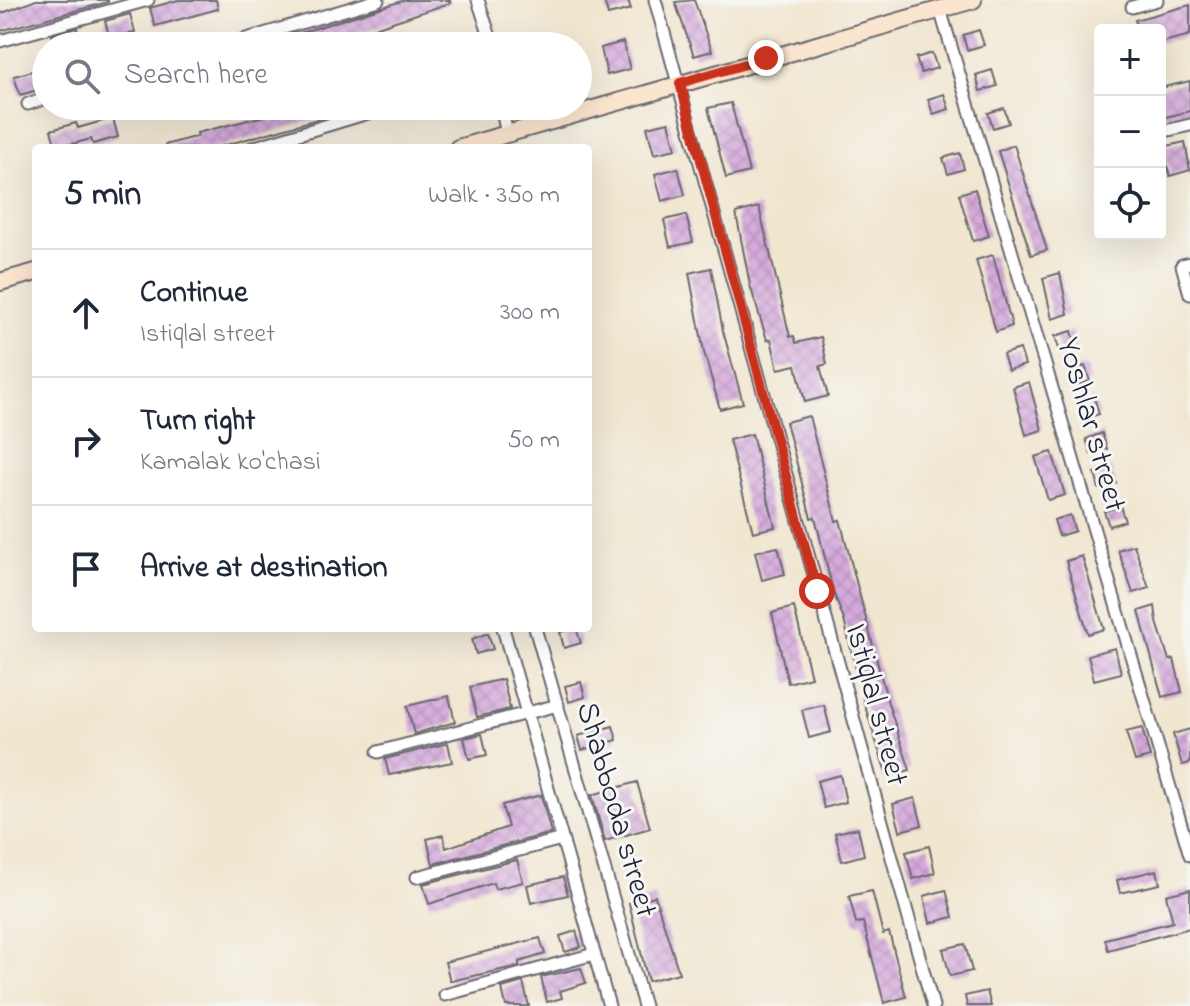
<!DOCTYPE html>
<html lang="en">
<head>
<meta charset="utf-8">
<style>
  :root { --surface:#fff; --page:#f2f2f3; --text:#1f2937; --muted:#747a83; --line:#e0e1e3 }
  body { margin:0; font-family:"Indie Flower",sans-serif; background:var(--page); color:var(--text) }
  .controls { position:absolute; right:24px; top:24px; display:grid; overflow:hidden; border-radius:8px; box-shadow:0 8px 32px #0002 }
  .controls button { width:72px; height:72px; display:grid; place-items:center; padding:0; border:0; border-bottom:2px solid var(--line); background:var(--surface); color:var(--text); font:40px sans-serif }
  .stop { position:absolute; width:24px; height:24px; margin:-18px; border:6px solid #c8321e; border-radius:50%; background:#fff }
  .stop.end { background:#c8321e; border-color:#fff; box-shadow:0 2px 8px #0008 }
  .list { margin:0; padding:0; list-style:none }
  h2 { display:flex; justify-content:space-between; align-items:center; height:104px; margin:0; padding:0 32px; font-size:34px }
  h2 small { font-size:26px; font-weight:400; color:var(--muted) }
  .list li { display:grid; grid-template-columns:52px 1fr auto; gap:24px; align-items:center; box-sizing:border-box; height:128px; padding:0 32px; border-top:2px solid var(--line) }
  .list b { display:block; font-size:30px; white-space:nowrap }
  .list p { margin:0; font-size:26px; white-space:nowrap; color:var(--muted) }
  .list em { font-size:26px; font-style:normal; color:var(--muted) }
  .icon { flex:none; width:44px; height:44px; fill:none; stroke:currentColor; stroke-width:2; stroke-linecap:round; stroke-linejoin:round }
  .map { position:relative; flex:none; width:1190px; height:1006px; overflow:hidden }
  .search { position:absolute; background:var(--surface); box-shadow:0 8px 32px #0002; left:32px; top:32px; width:560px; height:88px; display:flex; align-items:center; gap:20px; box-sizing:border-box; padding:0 28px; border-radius:44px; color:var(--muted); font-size:30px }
  .panel { position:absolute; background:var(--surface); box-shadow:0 8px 32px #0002; left:32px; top:144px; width:560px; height:488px; border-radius:8px }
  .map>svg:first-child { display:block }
</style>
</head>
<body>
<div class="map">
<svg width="1190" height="1006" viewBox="0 0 1190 1006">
  <defs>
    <pattern id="building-cross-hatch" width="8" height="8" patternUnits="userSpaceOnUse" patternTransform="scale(2)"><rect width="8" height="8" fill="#d6aadc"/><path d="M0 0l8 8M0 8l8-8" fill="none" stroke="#b792be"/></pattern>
  </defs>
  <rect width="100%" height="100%" fill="#f6f6f2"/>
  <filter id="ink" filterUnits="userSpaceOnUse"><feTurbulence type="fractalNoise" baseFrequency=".0125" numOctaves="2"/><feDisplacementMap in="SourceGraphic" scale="16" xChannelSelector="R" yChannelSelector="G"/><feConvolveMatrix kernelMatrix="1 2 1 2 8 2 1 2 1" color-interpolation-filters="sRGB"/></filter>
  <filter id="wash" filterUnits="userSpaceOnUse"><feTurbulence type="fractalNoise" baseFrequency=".006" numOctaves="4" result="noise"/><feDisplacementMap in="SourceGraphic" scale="32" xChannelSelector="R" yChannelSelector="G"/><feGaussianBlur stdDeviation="1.8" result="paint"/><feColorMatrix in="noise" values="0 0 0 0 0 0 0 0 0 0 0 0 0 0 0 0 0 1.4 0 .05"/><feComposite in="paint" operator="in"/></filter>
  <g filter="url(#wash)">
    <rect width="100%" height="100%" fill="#f1e6d0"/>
    <g id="blocks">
      <g fill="url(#building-cross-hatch)">
        <polygon points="36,0 108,0 108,2 0,31 0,14"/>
        <polygon points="178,0 216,0 218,9 155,26 150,8"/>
        <polygon points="405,0 450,0 450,3 344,38 306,46 259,46"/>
        <polygon points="604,0 628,0 631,9 608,15"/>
        <polygon points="694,0 712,51 694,56 675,2"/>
        <polygon points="1190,5 1190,35 1160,43 1160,30 1138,30 1135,20"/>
        <polygon points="130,14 135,32 110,39 105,21"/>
        <polygon points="77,28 82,46 55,46 52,35"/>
        <polygon points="979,30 984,45 967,50 963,35"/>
        <polygon points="623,42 630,69 607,75 601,48"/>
        <polygon points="932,53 937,68 921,73 916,58"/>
        <polygon points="40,69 45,88 20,95 14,76"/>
        <polygon points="992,70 997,86 980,91 976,75"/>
        <polygon points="1190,81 1190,111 1162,118 1160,88"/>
        <polygon points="944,94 949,109 933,114 928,99"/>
        <polygon points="731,103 749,172 726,178 708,108"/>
        <polygon points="303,106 353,109 215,148 166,148 165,145 198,136 197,133"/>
        <polygon points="1004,108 1009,123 993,128 988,113"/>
        <polygon points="113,118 118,137 93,144 91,139 56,148 51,130 76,123 78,128"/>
        <polygon points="669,122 676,149 654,154 647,127"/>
        <polygon points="1185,142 1190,170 1170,176 1163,147"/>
        <polygon points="1014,145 1047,250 1031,255 998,151"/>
        <polygon points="960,153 964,169 948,174 943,158"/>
        <polygon points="678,168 685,195 662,201 655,174"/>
        <polygon points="975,189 989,236 973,241 959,194"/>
        <polygon points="759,207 790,337 794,336 796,343 821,337 827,364 820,366 828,396 805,402 796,365 778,369 771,339 767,340 750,285 736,213"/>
        <polygon points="686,215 693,242 670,247 664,220"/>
        <polygon points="993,255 1012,326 996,332 976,260"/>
        <polygon points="711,268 723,331 743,403 720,409 704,352 689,273"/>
        <polygon points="1060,273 1068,314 1052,319 1043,278"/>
        <polygon points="1072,331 1076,347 1060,352 1055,336"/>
        <polygon points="1020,349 1025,365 1008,370 1003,354"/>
        <polygon points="1085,366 1090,381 1074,386 1069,371"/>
        <polygon points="1029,382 1042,430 1026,435 1013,387"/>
        <polygon points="1094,398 1099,414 1083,419 1078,404"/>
        <polygon points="809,416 836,521 840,520 888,703 910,770 887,776 864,703 844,620 833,591 815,517 811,518 786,422"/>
        <polygon points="1102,433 1107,449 1091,454 1086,439"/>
        <polygon points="752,434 775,527 753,532 729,440"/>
        <polygon points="1052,452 1065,495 1048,500 1035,457"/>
        <polygon points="1111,468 1116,483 1099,489 1095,473"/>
        <polygon points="1120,506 1125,521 1109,526 1104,511"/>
        <polygon points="1070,515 1075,531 1059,536 1054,520"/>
        <polygon points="1134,545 1149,588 1133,593 1118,550"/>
        <polygon points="778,547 785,574 762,580 755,552"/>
        <polygon points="1082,556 1104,629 1088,634 1066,561"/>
        <polygon points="1155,606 1157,622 1169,660 1174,659 1182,692 1162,697 1139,611"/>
        <polygon points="794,607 811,677 788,683 772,613"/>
        <polygon points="576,628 581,643 564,648 560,632"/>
        <polygon points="488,633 493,649 476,654 472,639"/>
        <polygon points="1115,648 1121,673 1094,680 1088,655"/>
        <polygon points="503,679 510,709 477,717 470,687"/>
        <polygon points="581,682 585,697 569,702 565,686"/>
        <polygon points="449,696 455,722 414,734 407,706"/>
        <polygon points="824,705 831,732 809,738 802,710"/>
        <polygon points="613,726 617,740 582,750 578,736"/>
        <polygon points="1142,728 1150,757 1135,761 1126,732"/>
        <polygon points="1190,729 1190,763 1182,765 1173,734"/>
        <polygon points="482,734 487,755 469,759 464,738"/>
        <polygon points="448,743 452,762 389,775 385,759"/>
        <polygon points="840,775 846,802 824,808 817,781"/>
        <polygon points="637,782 650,828 605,841 592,795"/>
        <polygon points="541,795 551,833 433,864 427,839 443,835 446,848 508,827 502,805"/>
        <polygon points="915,798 922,825 900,831 893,804"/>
        <polygon points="858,828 864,855 842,861 835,833"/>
        <polygon points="929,846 935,873 913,879 906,852"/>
        <polygon points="517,860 523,882 495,889 493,883 429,904 423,884"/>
        <polygon points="1157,870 1160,884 1120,893 1117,880"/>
        <polygon points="563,877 568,895 531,903 527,885"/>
        <polygon points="1190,889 1190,928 1108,950 1105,939 1173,922 1166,895"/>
        <polygon points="946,890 953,917 930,923 924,896"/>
        <polygon points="872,891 883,934 889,932 906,997 884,1003 863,922 856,923 849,896"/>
        <polygon points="655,896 679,973 648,981 629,903"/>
        <polygon points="576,931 581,947 565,952 560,936"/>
        <polygon points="540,938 545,954 519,962 519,966 450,981 445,962"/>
        <polygon points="965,944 972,971 950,976 943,949"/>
        <polygon points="581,968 586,983 560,991 562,998 547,1002 541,977"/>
        <polygon points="523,982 529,1006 506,1006 502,988"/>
        <polygon points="987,991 991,1006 967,1006 965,996"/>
      </g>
    </g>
  </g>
  <g filter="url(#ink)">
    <use href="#blocks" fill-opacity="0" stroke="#6a676f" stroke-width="2"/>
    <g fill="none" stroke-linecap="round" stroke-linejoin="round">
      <g stroke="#6a676f" stroke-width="15">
        <g id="minor">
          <polyline points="478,0 493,46"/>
          <polyline points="655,0 933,1006"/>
          <polyline points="1132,7 1157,0"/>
          <polyline points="940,9 1190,855"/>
          <polyline points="0,41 148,0"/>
          <polyline points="223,46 378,0"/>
          <polyline points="28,104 46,98"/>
          <polyline points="501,106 507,134"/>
          <polyline points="1165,131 1190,125"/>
          <polyline points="252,148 391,106"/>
          <polyline points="1190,263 1182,265 1190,294"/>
          <polyline points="503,628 609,1006"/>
          <polyline points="535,628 644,1006"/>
          <polyline points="378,752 558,705"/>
          <polyline points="417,877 562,839"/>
          <polyline points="445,995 594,954"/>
        </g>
      </g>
      <g stroke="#6a676f" stroke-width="20">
        <g id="secondary">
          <polyline points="458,148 973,0"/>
          <polyline points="0,282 36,272"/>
        </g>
      </g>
      <use href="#minor" stroke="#fff" stroke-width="11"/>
      <use href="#secondary" stroke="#fce5cf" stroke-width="16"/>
    </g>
  </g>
  <g fill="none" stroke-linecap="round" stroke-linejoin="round" filter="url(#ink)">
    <polyline stroke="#c8321e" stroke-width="10" points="766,58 680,83 817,591"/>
  </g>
  <g text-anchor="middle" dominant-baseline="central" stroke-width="6" stroke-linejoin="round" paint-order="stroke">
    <g font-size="32" fill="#22223b" stroke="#f6f6f2">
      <text transform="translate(1090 425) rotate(74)">Yoshlar street</text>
      <text transform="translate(875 705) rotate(75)">Istiqlal street</text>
      <text transform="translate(615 810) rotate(74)">Shabboda street</text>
    </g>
  </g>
</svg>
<div class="controls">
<button>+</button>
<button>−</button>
<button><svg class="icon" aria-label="locate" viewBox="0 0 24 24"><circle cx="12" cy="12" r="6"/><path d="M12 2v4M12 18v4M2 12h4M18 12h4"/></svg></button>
</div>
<div class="stop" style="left:817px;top:591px"></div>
<div class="stop end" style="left:766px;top:58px"></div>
<div class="search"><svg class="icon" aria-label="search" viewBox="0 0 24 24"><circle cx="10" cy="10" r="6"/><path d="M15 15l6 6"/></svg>Search here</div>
<section class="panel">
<h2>5 min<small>Walk · 350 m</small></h2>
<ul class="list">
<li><svg class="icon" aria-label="ahead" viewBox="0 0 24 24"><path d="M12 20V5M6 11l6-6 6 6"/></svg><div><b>Continue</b><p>Istiqlal street</p></div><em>300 m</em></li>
<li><svg class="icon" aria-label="right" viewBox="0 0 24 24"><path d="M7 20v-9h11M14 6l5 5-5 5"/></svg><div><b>Turn right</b><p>Kamalak ko'chasi</p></div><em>50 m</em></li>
<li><svg class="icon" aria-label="arrive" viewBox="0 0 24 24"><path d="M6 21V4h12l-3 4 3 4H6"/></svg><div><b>Arrive at destination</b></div></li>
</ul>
</section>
</div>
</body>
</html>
